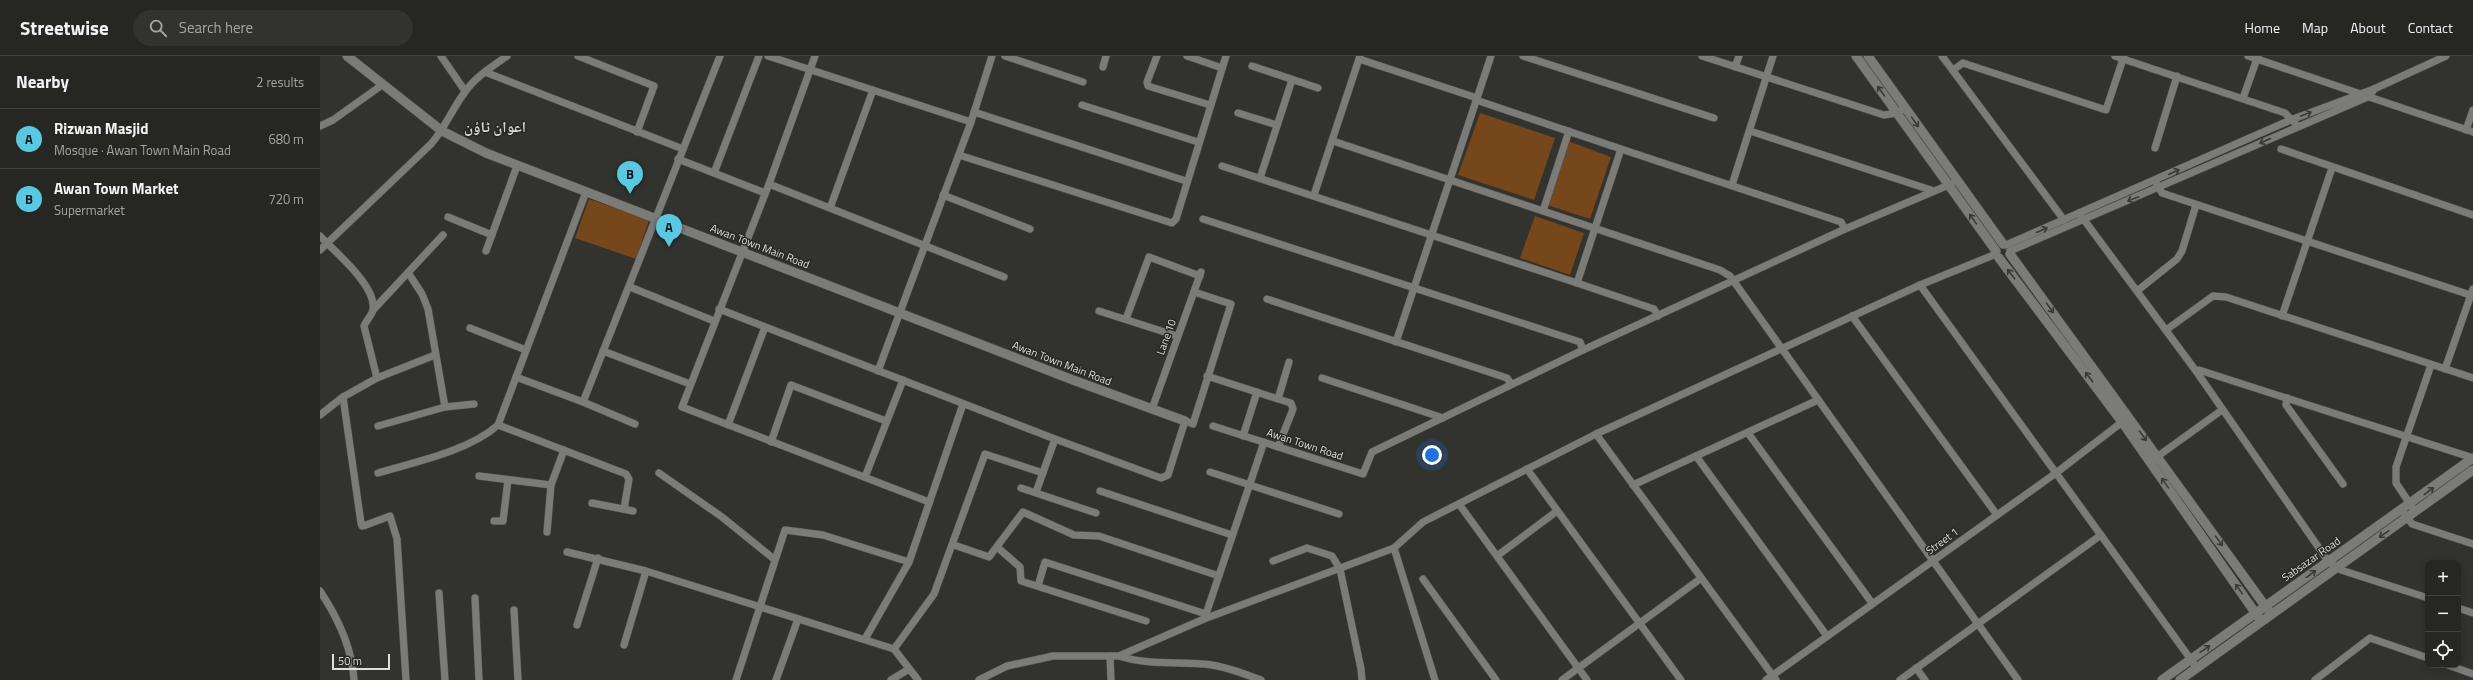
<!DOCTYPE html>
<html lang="en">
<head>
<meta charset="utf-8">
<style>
  :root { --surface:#262622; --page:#32322f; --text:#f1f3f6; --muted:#a4a5a5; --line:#424340; --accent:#57c9e2 }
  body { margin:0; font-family:"Titillium Web","Noto Naskh Arabic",sans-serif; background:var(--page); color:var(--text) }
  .controls { position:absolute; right:12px; bottom:12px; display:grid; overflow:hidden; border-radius:8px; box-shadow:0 2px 6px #0003 }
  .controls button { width:36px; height:36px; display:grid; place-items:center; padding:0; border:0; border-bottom:1px solid var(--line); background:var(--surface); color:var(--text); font:20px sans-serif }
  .scale { position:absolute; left:12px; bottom:10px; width:58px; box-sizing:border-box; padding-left:4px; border:2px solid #dfdfdd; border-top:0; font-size:11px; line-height:14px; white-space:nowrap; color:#dfdfdd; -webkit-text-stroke:3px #282824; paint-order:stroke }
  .you { position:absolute; left:1112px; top:399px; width:14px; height:14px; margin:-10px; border:3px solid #fff; border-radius:50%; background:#1a73e8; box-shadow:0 0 0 6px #1a73e833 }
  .badge { display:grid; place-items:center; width:26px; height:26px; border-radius:50%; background:var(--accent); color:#111; font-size:13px; font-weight:700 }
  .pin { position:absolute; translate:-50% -33px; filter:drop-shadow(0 1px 2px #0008) }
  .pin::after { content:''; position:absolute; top:21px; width:14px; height:12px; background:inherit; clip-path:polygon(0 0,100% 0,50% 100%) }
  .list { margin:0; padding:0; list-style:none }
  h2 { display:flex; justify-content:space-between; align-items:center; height:52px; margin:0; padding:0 16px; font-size:17px }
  h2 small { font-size:13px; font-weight:400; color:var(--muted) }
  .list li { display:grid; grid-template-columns:26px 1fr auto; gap:12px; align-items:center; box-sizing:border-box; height:60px; padding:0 16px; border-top:1px solid var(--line) }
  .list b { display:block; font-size:15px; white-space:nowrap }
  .list p { margin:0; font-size:13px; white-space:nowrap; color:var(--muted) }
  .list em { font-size:13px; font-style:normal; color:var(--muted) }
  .icon { flex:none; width:22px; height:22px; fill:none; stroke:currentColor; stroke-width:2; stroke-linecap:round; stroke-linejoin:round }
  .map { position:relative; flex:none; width:2153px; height:624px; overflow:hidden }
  header { display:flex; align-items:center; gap:24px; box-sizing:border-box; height:56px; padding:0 20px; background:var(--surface); border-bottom:1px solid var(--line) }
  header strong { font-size:19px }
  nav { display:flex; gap:22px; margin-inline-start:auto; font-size:14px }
  .search { width:280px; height:36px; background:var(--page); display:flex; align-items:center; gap:10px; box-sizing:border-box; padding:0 14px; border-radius:22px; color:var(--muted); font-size:15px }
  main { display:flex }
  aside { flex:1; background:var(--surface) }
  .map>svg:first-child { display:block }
</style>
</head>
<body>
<header>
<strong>Streetwise</strong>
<div class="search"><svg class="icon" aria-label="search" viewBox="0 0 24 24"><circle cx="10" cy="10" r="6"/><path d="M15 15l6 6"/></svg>Search here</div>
<nav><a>Home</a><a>Map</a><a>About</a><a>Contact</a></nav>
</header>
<main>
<aside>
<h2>Nearby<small>2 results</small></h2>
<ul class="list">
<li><span class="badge">A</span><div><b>Rizwan Masjid</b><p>Mosque · Awan Town Main Road</p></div><em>680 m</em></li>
<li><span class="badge">B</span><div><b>Awan Town Market</b><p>Supermarket</p></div><em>720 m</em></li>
</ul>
</aside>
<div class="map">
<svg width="2153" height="624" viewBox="0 0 2153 624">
  <rect width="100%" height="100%" fill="#32322e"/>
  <g fill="#76471b">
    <polygon points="1160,57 1235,82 1214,144 1138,119"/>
    <polygon points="1248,85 1291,101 1270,163 1227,149"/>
    <polygon points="269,143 329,164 316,203 255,182"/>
    <polygon points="1215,160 1264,177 1250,219 1200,202"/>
  </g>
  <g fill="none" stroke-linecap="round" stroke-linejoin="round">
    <g stroke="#51504e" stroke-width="8">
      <g id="minor">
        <polyline points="121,0 145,35"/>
        <polyline points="258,0 334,30 317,76"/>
        <polyline points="448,0 651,66"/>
        <polyline points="495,0 449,128 362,351 609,446"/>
        <polyline points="685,0 763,26"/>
        <polyline points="837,0 827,26 828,30 890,49"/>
        <polyline points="867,0 902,12"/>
        <polyline points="1203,0 1394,62"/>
        <polyline points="1382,0 1564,59 1577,57 1584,52"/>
        <polyline points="1622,0 1744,164"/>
        <polyline points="1804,0 1803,3 1965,57 1975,67"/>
        <polyline points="1928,0 2153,76"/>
        <polyline points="1039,3 1157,42"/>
        <polyline points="932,10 998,32"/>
        <polyline points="783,11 786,0"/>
        <polyline points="1415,11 1419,0"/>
        <polyline points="1633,14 1643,7 1646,8 1786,54 1803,3 1795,0"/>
        <polyline points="165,16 363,93"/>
        <polyline points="1923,42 1938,0"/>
        <polyline points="1156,44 1301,93 1257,227 1334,253 1338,260"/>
        <polyline points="762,49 878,86"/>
        <polyline points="654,56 866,125"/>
        <polyline points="918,57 957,69"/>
        <polyline points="0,70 13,64 62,29"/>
        <polyline points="2146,74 2153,54"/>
        <polyline points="1430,75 1614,135"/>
        <polyline points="1013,85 1400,214 1410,220 1698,624"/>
        <polyline points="1835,92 1857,20"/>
        <polyline points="1301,93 1521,166 1525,173"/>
        <polyline points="1961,93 2153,159"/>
        <polyline points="639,99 852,167 856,163 906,0"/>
        <polyline points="358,103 445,137"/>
        <polyline points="902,110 1257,227"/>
        <polyline points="394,117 439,0"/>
        <polyline points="940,122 972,24"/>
        <polyline points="449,128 684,221"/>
        <polyline points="1837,128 1842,137 2153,240"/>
        <polyline points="1412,129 1453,0"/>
        <polyline points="623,139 710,173"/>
        <polyline points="994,139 1040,0"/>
        <polyline points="510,152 553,34"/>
        <polyline points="1223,155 1249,75"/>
        <polyline points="1759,157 1876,315 2008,505 2021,514 2108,542"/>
        <polyline points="128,161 172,179"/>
        <polyline points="883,163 1260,286 1263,294"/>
        <path d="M 0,180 C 15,196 57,230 53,254 C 52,259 46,265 44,270 L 57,322 L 23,341 L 41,467 L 42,470 L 46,469 L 70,460 L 77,483 L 86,624"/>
        <polyline points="1686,189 1973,63 2054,33 2126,0"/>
        <path d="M 0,194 L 111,88 C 125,72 132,53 145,36 C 155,21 173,10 187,0"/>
        <polyline points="166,195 197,110"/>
        <polyline points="1690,195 2050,40 2054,33"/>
        <polyline points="89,218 102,238 108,253 125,351"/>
        <polyline points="1600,229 1877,612"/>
        <polyline points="310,231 394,265"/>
        <polyline points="1817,235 1857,203 1862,195 1876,149"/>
        <polyline points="947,243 1187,322 1191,328"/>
        <polyline points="399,253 735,383 841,422 848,419 865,365 873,368 911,248 874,236"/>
        <polyline points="53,254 123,179"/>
        <polyline points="779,255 857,280"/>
        <polyline points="1532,260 1677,459"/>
        <polyline points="1962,260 2012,112"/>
        <polyline points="806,263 829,201 880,220"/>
        <polyline points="150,272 206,294"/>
        <polyline points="1846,274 1893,240 1906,241 2153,322"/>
        <polyline points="1076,286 1171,0"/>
        <polyline points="283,295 370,328"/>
        <polyline points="2125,313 2153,233"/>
        <polyline points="558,315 651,66 672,0"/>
        <polyline points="1876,315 1879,314 2153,402"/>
        <polyline points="887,320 958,343"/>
        <polyline points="196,321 263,346 400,0"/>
        <polyline points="57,322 115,299"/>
        <polyline points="1002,322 1123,362"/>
        <polyline points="1967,342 1966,349 2023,428"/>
        <polyline points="263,346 315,368"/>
        <polyline points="832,353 881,216"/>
        <polyline points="0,359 23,341"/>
        <polyline points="178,369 306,418 309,423 304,453"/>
        <polyline points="408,369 445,271"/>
        <polyline points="58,370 125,351 154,348"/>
        <polyline points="893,370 1043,418 1052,396 1263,294 1525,173 1631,128"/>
        <polyline points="1428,377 1552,547"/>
        <polyline points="1276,378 1456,624"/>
        <polyline points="923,380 937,336"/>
        <polyline points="451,386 471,329 566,365"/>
        <polyline points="958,391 973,353 971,347 958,343 969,306"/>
        <polyline points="1376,400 1507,580"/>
        <polyline points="1834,403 1902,354"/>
        <polyline points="1207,413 1361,624"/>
        <polyline points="890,416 1019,458"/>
        <path d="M 58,417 C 95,406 149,395 178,369 L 266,136"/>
        <polyline points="339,417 402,461 454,503"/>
        <polyline points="159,420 231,429"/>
        <polyline points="545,421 583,324"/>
        <polyline points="1313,429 1498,344"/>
        <polyline points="701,432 776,457"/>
        <polyline points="780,435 912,479"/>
        <polyline points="716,436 735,383"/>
        <polyline points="272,447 313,455"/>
        <polyline points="1139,448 1267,624"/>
        <polyline points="2092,451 2076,427 2076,411 2111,309"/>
        <polyline points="2082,454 2092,468 2153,488"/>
        <polyline points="174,465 183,465 188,424"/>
        <polyline points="227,476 231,429 244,394"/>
        <polyline points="634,489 669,501 703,456 754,479 779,480 899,520"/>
        <polyline points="677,491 700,511 701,525 826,565"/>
        <polyline points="1074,492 1115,624"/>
        <polyline points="247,496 326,515 574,593 598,624"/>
        <polyline points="1177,500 1237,455"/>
        <polyline points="953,505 987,492 1012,500 1020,513 1041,613 1042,624"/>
        <polyline points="1103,523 1176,624"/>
        <polyline points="718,530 725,506 886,558"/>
        <path d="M 0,535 C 18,562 32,591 34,624"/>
        <polyline points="119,537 125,624"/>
        <polyline points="155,542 159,624"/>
        <polyline points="2138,552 2153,557"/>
        <polyline points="194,554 198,624"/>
        <polyline points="885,561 944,386"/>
        <polyline points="257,569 278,502"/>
        <polyline points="545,583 589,506 643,348"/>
        <polyline points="304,589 326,515"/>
        <polyline points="574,593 614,538 665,398 723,417"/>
        <polyline points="790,600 791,624"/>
        <path d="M 799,600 C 827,609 855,606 884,608 C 904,610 922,617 941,624"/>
        <polyline points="2128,609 2153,618"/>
        <polyline points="1596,612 1605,624"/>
        <polyline points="416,624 465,474 503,479 589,506"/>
        <polyline points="456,624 478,563"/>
        <polyline points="571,624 589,613"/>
        <polyline points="659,624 687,610 733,600 799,600 884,563 1074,492 1103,466 1276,378 1600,229 1676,198"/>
        <polyline points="1242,624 1380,523"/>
        <polyline points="1446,624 1736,417 1806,363"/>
        <polyline points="1580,624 1781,479"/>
        <polyline points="1995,624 2050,582 2108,602"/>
      </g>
    </g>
    <g stroke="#51504e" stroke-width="10">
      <g id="tertiary">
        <polyline points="27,0 122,75 166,97 753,324 865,365"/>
        <polyline points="1536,0 1676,195"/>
        <polyline points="1548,0 1683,188"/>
        <polyline points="1690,198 1951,558"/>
        <polyline points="1679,202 1802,366 1941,565"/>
        <polyline points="1842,624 2153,402"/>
        <polyline points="1860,624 2153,414"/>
      </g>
    </g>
    <use href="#minor" stroke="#7b7b77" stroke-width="7"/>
    <use href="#tertiary" stroke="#7b7b77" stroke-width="9"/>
  </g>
  <defs><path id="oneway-shaft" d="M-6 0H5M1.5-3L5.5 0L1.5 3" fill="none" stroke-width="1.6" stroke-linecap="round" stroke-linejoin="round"/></defs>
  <g stroke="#393935">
    <use href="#oneway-shaft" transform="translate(1561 35) rotate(-126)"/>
    <use href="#oneway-shaft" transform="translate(1986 58) rotate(-22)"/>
    <use href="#oneway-shaft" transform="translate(1595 66) rotate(54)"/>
    <use href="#oneway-shaft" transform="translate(1945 85) rotate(156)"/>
    <use href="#oneway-shaft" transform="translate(1854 116) rotate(-24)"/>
    <use href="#oneway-shaft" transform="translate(1813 143) rotate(158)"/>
    <use href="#oneway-shaft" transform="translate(1653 163) rotate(-126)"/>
    <use href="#oneway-shaft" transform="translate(1722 174) rotate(-24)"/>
    <use href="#oneway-shaft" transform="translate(1691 218) rotate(-127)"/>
    <use href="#oneway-shaft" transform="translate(1730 252) rotate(54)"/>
    <use href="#oneway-shaft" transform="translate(1769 321) rotate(-127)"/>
    <use href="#oneway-shaft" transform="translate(1823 380) rotate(54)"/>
    <use href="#oneway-shaft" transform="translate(1845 427) rotate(-125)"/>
    <use href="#oneway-shaft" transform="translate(2109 435) rotate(-37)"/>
    <use href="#oneway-shaft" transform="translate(2064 478) rotate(145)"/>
    <use href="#oneway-shaft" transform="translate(1899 485) rotate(54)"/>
    <use href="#oneway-shaft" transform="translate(1991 518) rotate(-36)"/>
    <use href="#oneway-shaft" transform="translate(1919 533) rotate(-125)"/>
    <use href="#oneway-shaft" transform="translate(1885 593) rotate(-35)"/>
  </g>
  <g text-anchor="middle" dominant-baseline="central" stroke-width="3" stroke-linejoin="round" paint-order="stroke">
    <g font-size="11" fill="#dfdfdd" stroke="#282824">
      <text transform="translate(440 190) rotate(21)">Awan Town Main Road</text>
      <text transform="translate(846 281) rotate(-70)">Lane 10</text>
      <text transform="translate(742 307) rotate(21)">Awan Town Main Road</text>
      <text transform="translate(985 388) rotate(18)">Awan Town Road</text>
      <text transform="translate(1622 485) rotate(-36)">Street 1</text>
      <text transform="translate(1991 503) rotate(-35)">Sabsazar Road</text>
    </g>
    <g font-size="15" font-weight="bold" fill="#d8d8d3" stroke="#282824">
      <text x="175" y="70">اعوان ٹاؤن</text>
    </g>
  </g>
</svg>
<div class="controls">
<button>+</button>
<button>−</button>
<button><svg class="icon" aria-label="locate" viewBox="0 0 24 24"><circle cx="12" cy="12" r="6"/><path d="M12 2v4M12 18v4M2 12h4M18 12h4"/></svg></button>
</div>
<div class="scale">50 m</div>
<div class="you"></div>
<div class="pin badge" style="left:349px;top:191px">A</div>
<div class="pin badge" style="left:310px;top:138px">B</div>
</div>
</main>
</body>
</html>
